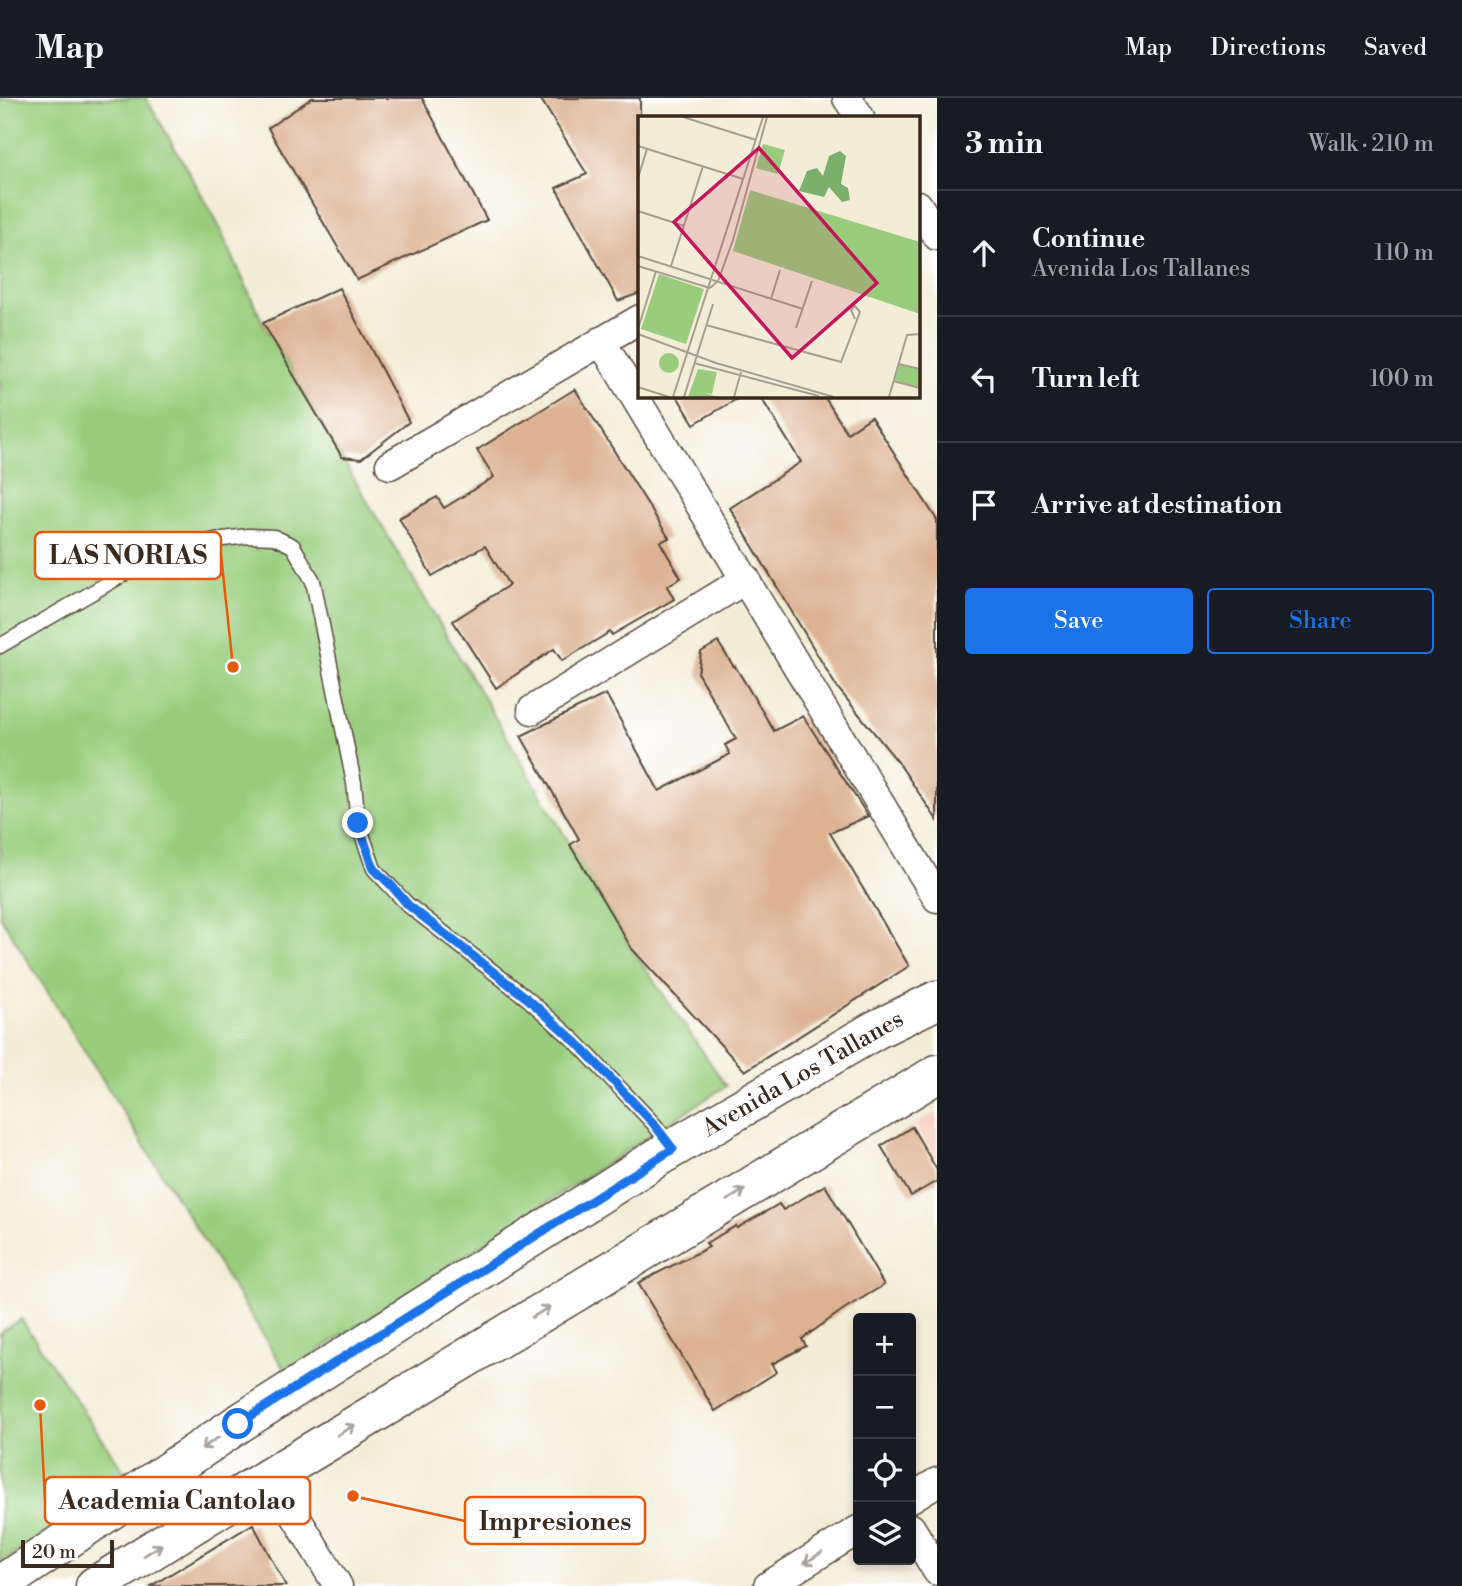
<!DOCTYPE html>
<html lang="en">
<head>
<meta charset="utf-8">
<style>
  :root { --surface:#171b24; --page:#20242c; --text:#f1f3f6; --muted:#9ea1a6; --line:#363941; --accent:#1a73e8 }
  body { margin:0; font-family:"Libre Bodoni",serif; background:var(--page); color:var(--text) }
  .controls { position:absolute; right:21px; bottom:21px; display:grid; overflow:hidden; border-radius:7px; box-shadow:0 4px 10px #0003 }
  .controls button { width:63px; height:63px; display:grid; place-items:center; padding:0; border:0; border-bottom:2px solid var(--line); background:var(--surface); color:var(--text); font:35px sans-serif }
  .scale { position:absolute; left:21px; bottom:18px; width:93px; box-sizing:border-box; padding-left:7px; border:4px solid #3b2a1e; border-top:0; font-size:19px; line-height:24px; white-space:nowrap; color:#3b2a1e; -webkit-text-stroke:5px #fff; paint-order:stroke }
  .stop { position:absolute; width:21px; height:21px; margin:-16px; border:5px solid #1a73e8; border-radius:50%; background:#fff }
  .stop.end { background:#1a73e8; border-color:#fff; box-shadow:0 2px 7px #0008 }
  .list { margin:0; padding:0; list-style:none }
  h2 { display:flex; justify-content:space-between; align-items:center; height:91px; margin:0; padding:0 28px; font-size:30px }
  h2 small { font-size:23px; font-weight:400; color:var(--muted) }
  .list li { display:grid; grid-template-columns:46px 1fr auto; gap:21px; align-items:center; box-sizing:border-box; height:126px; padding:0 28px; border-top:2px solid var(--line) }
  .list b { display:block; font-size:26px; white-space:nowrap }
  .list p { margin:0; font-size:23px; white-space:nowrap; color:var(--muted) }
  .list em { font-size:23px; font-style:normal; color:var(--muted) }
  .actions { display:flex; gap:14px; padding:21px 28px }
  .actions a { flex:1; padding:16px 0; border:2px solid var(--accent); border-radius:7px; text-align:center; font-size:24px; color:var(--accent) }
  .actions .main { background:var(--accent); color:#fff }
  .icon { flex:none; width:38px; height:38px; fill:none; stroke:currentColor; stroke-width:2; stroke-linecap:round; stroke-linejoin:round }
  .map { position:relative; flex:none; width:937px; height:1488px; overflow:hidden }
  header { display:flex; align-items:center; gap:42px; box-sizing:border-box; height:98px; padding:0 35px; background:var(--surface); border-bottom:2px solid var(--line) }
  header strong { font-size:33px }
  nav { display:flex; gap:38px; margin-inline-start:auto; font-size:24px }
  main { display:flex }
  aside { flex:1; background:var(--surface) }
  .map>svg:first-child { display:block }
</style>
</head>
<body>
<header>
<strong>Map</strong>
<nav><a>Map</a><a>Directions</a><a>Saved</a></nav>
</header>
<main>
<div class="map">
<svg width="937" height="1488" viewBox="0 0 937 1488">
  <rect width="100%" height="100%" fill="#fff"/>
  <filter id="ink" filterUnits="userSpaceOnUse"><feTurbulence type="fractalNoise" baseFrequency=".0143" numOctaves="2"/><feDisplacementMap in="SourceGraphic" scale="14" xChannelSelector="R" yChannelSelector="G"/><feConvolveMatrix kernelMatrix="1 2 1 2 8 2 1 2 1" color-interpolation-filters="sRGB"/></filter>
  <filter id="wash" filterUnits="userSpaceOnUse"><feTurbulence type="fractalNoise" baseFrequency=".00686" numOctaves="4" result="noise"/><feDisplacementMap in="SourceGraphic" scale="28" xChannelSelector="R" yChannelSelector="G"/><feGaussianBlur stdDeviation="1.57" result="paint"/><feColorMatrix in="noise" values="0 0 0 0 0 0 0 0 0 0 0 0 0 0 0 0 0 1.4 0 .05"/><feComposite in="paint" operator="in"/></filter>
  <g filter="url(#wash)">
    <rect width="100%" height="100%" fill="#f3edd8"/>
    <polygon fill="#f7d1c6" points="937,1014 937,1063 914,1027"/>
    <g fill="#99cd7d" stroke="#6a7c4e" stroke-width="2">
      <polygon points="0,0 146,0 214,118 263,225 360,391 632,851 726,988 286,1274 0,818"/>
      <polygon points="21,1221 128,1379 0,1466 0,1235"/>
    </g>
    <g id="blocks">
      <g fill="#dcb293">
        <polygon points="312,0 422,0 487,122 357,182 268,30"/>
        <polygon points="540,0 640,0 640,195 618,203 556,90 587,76"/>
        <polygon points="339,190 409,324 361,361 342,359 263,225"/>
        <polygon points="575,291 669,440 660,444 681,480 667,488 674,501 612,537 610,534 562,563 554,551 496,590 453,523 509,487 485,448 432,478 399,420 437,399 444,410 494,379 477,352"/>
        <polygon points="677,298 742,298 694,326"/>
        <polygon points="760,298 824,298 847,335 871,319 937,422 937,722 898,664 836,588 730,410 801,364"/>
        <polygon points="718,544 734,569 735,568 774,633 803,618 868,718 830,735 909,868 745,973 632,851 570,747 579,741 521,638 606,596 659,693 730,656 725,647 736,641 698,576 701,554"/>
        <polygon points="912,1029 937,1072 937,1083 911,1098 881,1048"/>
        <polygon points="825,1087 884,1187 844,1211 802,1241 806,1248 772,1266 777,1274 715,1313 638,1185 709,1149 706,1145 736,1128 737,1130 779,1106 783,1112"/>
        <polygon points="253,1426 286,1488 151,1488"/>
      </g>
    </g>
  </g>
  <g filter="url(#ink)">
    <use href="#blocks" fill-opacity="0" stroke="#57473a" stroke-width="2"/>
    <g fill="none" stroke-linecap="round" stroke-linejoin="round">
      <g stroke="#57473a" stroke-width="17">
        <polyline id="lane" points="0,548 155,458 215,442 248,438 274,439 293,448 313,483 354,685 358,725 374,771 408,807 528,901 577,945 653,1025 672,1049"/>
      </g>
      <g stroke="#57473a" stroke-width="31">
        <g id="street">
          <polyline points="847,0 860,19"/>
          <polyline points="918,107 937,138"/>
          <polyline points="601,243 937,800"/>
          <polyline points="390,367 640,221"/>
          <polyline points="532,612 746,481"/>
          <polyline points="271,1378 338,1488"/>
          <polyline points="911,1400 937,1384"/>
          <polyline points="911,1430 937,1473"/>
          <polyline points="768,1488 858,1432"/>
        </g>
      </g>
      <g stroke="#57473a" stroke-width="41">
        <g id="secondary">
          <polyline points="0,1487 238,1326 663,1056 877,931 937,902"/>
          <polyline points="95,1488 271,1378 937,976"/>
        </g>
      </g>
      <use href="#lane" stroke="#fff" stroke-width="14"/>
      <use href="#street" stroke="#fff" stroke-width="28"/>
      <use href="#secondary" stroke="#fff" stroke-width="38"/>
    </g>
    <defs><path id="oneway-shaft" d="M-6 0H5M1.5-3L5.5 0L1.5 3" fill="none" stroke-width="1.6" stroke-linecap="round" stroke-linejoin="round" transform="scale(1.75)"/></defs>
    <g stroke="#a79f9a">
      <use href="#oneway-shaft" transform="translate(736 1097) rotate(-31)"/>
      <use href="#oneway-shaft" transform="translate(541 1214) rotate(-31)"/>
      <use href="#oneway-shaft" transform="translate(346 1332) rotate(-31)"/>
      <use href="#oneway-shaft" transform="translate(210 1345) rotate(146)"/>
      <use href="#oneway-shaft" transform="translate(153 1452) rotate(-32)"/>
      <use href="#oneway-shaft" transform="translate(813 1460) rotate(148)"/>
    </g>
  </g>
  <g fill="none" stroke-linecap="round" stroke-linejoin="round" filter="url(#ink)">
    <polyline stroke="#1a73e8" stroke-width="9" points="238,1326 673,1051 653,1025 577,945 528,901 408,807 391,787 374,771 358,725"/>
  </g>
  <g text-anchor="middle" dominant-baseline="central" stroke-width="6" stroke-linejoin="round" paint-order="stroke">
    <g font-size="24" fill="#3b2a1e" stroke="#fff">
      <text transform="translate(803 976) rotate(-30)">Avenida Los Tallanes</text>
    </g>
  </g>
  <g transform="translate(638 18)">
    <rect width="282" height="282" fill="#f3edd8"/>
    <path d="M 125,28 L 147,34 L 140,58 L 118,52 ZM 112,74 L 282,126 L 282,198 L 95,135 ZM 21,158 L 66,173 L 48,228 L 3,213 ZM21 247a10 10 0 1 1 20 0a10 10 0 1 1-20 0ZM 261,248 L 282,253 L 282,272 L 255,265 ZM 60,253 L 79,256 L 74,278 L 64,276 L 80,281 L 50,281 Z" fill="#99cd7d"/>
    <path d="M 202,35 L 208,40 L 203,68 L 210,72 L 212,84 L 204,86 L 191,71 L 186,81 L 161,75 L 169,55 L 179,52 L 185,60 L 191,40 Z" fill="#7ab06c"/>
    <path fill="none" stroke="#a99f8e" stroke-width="2" d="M 45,1 L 118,24M 0,30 L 105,63M 0,62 L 9,33M 0,95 L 46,110M 0,140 L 165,193M 0,150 L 72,172M 33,150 L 65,50M 72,172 L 80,165 L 95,124 L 129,1M 133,183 L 142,154M 68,209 L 203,246 L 222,196 L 217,190 L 213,194 L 217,203M 158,212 L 174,165M 0,213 L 18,155M 0,218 L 78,247 L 196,281M 56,247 L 181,280M 261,248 L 282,253M 255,265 L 282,272M 0,271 L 31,281M 35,281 L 125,1M 46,281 L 75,188M 96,281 L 103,256M 251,281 L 269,219 L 282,218"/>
    <path fill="#c2185b" fill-opacity="0.15" stroke="#c2185b" stroke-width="3.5" d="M 121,32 L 239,167 L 154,242 L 36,106 Z"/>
    <rect width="282" height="282" fill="none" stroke="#3b2a1e" stroke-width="3.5"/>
  </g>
  <path fill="none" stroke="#e8590c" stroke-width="2.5" d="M233 569L221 457M40 1307L45 1402M353 1398L465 1423"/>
  <g fill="#e8590c" stroke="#fff" stroke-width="2.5">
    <circle cx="233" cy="569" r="7"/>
    <circle cx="40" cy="1307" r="7"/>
    <circle cx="353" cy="1398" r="7"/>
  </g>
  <g fill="#fff" stroke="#e8590c" stroke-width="2.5">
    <rect x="35" y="434" width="186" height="47" rx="7"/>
    <rect x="45" y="1379" width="265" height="47" rx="7"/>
    <rect x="465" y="1399" width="180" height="47" rx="7"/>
  </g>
  <g font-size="26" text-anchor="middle" font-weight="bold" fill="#3b2a1e">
    <text x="128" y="466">LAS NORIAS</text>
    <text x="177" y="1411">Academia Cantolao</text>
    <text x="555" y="1432">Impresiones</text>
  </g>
</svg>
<div class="controls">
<button>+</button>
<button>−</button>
<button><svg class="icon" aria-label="locate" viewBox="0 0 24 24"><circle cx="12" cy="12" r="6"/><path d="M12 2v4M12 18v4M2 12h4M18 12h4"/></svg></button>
<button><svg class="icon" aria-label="layers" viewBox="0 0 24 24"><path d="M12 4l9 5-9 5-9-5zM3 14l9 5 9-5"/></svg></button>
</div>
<div class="scale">20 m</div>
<div class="stop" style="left:238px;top:1326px"></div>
<div class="stop end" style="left:358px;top:725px"></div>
</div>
<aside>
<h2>3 min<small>Walk · 210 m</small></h2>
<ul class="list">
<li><svg class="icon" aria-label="ahead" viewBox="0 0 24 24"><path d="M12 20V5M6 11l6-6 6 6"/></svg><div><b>Continue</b><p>Avenida Los Tallanes</p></div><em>110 m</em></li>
<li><svg class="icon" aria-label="left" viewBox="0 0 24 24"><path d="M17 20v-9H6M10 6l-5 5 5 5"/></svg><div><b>Turn left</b></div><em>100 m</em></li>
<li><svg class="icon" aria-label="arrive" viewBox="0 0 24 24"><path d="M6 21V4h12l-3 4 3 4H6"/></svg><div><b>Arrive at destination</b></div></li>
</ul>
<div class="actions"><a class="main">Save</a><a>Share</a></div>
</aside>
</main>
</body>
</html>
